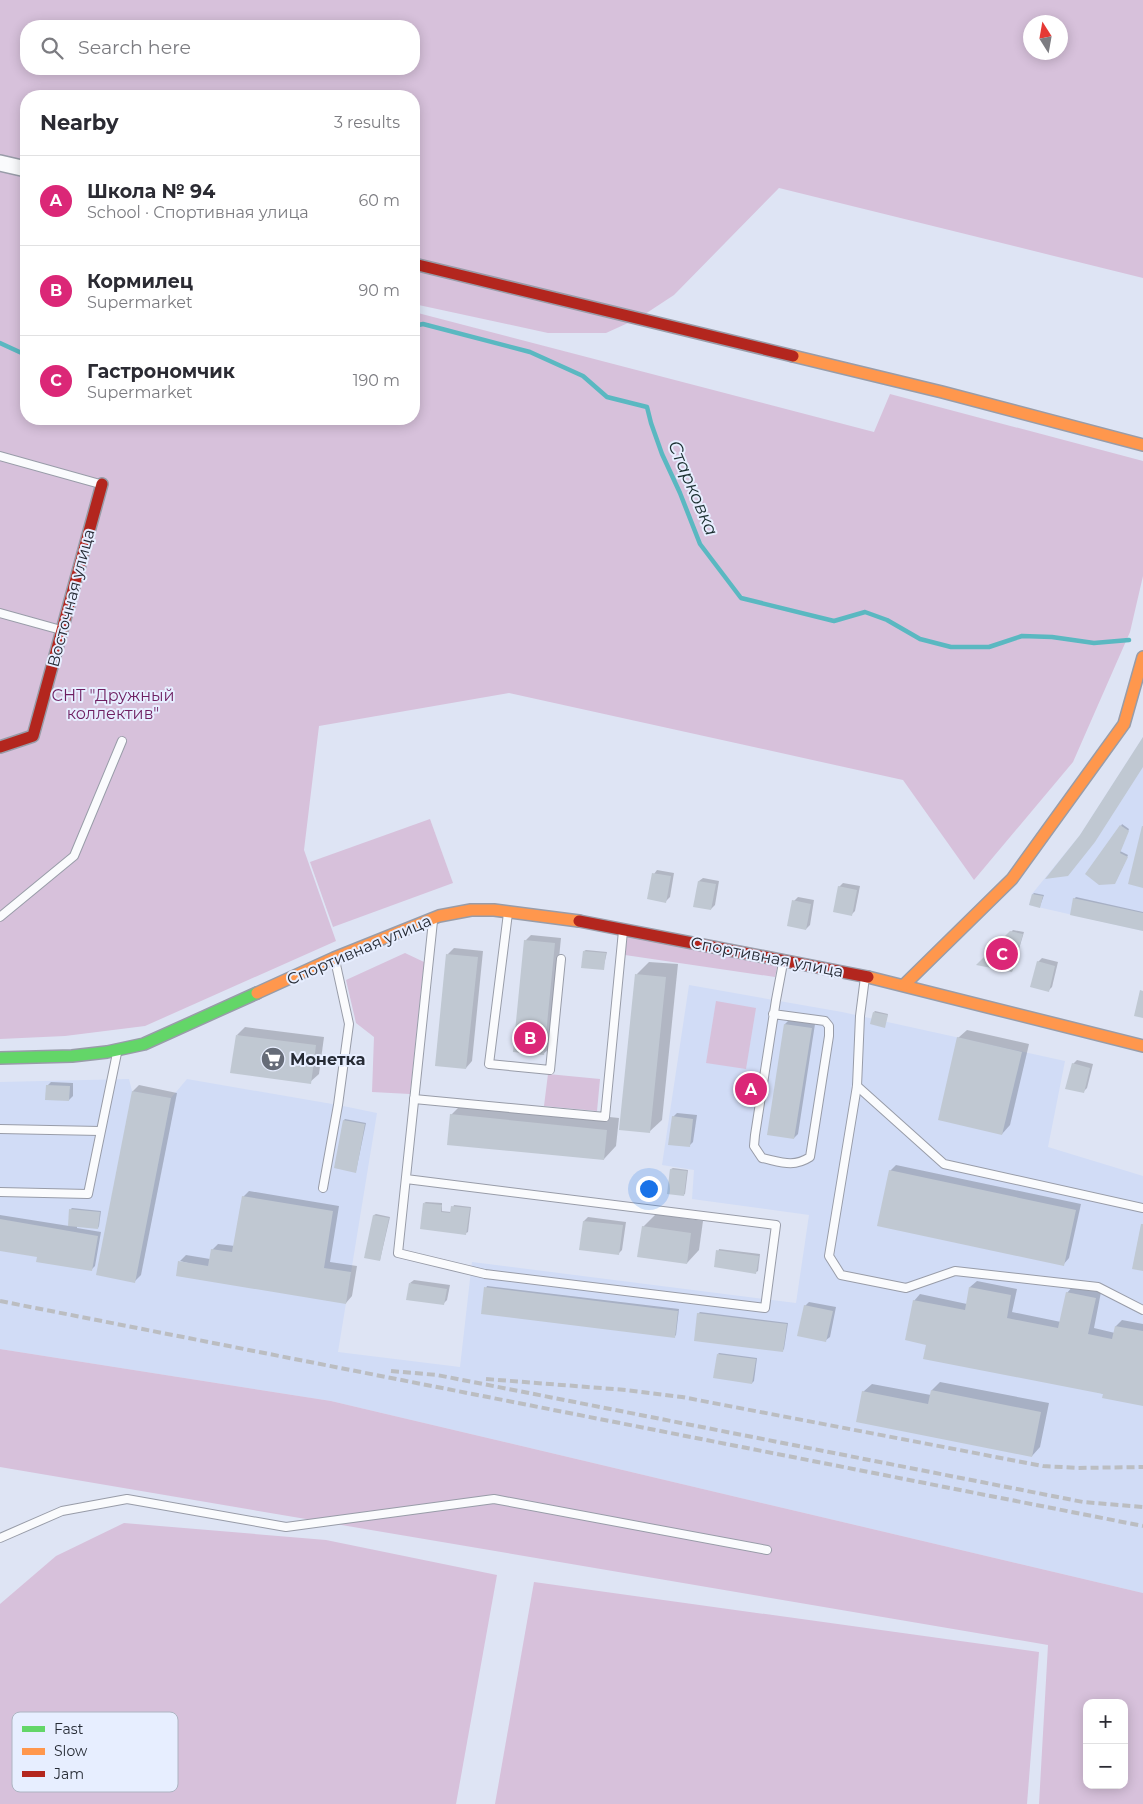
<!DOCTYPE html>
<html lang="en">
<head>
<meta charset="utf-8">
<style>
  :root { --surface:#fff; --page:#f7f7f7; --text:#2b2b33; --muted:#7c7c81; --line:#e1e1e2; --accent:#db2777 }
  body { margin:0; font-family:Montserrat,sans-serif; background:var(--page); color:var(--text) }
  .controls { position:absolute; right:15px; bottom:15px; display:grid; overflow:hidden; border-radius:10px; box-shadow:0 2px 12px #0003 }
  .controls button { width:45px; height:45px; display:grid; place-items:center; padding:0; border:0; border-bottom:1px solid var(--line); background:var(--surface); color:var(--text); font:25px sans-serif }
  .compass { position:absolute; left:1023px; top:15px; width:45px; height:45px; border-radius:50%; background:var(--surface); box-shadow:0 2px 12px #0003; rotate:349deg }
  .you { position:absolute; left:648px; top:1188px; width:18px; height:18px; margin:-12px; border:4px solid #fff; border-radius:50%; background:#1a73e8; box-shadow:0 0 0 8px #1a73e833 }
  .badge { display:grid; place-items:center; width:32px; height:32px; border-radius:50%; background:var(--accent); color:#fff; font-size:16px; font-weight:700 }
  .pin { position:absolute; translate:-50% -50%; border:2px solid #fff; box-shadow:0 1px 5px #0006 }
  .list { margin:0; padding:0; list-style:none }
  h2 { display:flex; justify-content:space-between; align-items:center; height:65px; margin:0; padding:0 20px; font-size:21px }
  h2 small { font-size:16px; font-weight:400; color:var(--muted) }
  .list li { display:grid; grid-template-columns:32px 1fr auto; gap:15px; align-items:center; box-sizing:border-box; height:90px; padding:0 20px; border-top:1px solid var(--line) }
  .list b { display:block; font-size:19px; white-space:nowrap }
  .list p { margin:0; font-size:16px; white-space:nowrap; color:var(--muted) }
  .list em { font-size:16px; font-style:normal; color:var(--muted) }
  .icon { flex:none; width:28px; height:28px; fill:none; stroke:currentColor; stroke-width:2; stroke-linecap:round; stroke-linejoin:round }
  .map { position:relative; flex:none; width:1143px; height:1804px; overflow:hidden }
  .search { position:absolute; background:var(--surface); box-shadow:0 2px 12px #0003; left:20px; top:20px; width:400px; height:55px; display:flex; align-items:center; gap:12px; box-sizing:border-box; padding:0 18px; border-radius:20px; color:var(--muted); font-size:19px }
  .panel { position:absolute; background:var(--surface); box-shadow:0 2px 12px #0003; left:20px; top:90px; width:400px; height:335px; border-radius:20px }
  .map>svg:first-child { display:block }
</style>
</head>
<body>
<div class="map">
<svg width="1143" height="1804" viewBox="0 0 1143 1804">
  <rect width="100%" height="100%" fill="#dee4f4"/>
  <g fill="#d1dcf6">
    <polygon points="1143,737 1143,931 1029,905 1032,894 1080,835"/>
    <polygon points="689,985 842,1012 1065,1061 1048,1147 1143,1176 1143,1593 331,1401 0,1349 0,1082 129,1079 132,1091 171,1098 187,1079 338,1105 377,1113 338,1352 460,1367 472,1262 796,1303 809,1215 692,1199 694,1170 662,1165"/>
  </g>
  <g fill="#d7c1db" fill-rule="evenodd">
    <path d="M 0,0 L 1143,0 L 1143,278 L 779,188 L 674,295 L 639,318 L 606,333 L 548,333 L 414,304 L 414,96 L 26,96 L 26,419 L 414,419 L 414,312 L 874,432 L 890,394 L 1143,461 L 1143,576 L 1130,632 L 1073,762 L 974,880 L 903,780 L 509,693 L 319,726 L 304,850 L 336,941 L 145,1026 L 65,1036 L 0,1039 ZM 1030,22 L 1060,22 L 1060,52 L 1030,52 ZM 26,26 L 414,26 L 414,69 L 26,69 Z"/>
    <polygon points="430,819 453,883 333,927 310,862"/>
    <polygon points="627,935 778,963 775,977 625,955"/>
    <polygon points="405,953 424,962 410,1094 372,1092 374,1037 356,1023 346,980"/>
    <polygon points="716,1001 756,1008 746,1069 706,1063"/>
    <polygon points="548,1074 600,1079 597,1111 544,1106"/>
    <path d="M 0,1349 L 331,1401 L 1143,1593 L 1143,1804 L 1039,1804 L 1048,1645 L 0,1467 ZM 1087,1703 L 1124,1703 L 1124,1785 L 1087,1785 Z"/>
    <polygon points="124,1523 326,1540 497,1575 456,1804 0,1804 0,1604 56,1556"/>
    <polygon points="534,1582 1039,1652 1027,1804 495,1804"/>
  </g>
  <g fill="#0003">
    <polygon points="1122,824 1129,829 1120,851 1128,855 1116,881 1121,826"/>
    <polygon points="657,870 674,873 670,897 666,901 654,874"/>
    <polygon points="703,878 719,881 715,905 711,909 699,881"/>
    <polygon points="843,883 860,886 855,911 852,914 839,887"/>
    <polygon points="1034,893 1044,895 1040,906 1033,894"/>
    <polygon points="798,897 814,900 810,925 806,929 794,901"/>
    <polygon points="1076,897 1143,912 1143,929 1074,899"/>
    <polygon points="1013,930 1024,932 1013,969 1012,971 979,964"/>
    <polygon points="531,935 561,938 550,1048 543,1054 525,941"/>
    <polygon points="454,948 483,951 472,1061 466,1068 448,954"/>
    <polygon points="586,950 607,952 603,969 584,951"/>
    <polygon points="1042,958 1058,962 1052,987 1048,991 1038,962"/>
    <polygon points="649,962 678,964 662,1120 649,1132 637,974"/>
    <polygon points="875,1011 888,1014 884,1026 874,1012"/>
    <polygon points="789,1020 815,1024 798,1134 794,1138 785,1024"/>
    <polygon points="245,1027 324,1037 319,1074 310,1082 237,1035"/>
    <polygon points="967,1030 1029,1044 1010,1125 1002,1134 958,1038"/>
    <polygon points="1077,1060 1093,1064 1087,1088 1083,1092 1073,1064"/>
    <polygon points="51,1082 73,1083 73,1096 69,1100 47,1086"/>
    <polygon points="139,1085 177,1093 141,1275 135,1281 133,1091"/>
    <polygon points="464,1102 619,1118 616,1146 604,1159 451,1115"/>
    <polygon points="677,1113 697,1115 693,1142 689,1146 673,1117"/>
    <polygon points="345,1119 366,1123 356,1171 344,1120"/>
    <polygon points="896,1165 1081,1204 1069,1258 1063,1265 890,1171"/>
    <polygon points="673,1168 688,1170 685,1194 683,1195 671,1169"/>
    <polygon points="249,1191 339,1206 330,1262 357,1266 352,1296 346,1303 180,1261 186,1255 210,1259 212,1250 218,1244 235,1246 243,1197"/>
    <polygon points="426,1202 442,1203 442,1211 451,1212 454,1205 471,1207 468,1232 466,1233 424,1203"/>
    <polygon points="72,1208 101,1211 99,1226 98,1228 77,1226 77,1228 101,1232 95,1266 91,1270 39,1256 0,1249 0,1215 69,1226 71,1209"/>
    <polygon points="376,1214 390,1217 380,1260 374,1215"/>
    <polygon points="656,1214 703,1221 699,1250 687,1263 643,1227"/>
    <polygon points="588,1217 626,1222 622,1250 618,1254 581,1249 584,1221"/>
    <polygon points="719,1249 760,1254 758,1271 756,1272 715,1266"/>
    <polygon points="414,1280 450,1285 447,1300 443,1304 410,1283"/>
    <polygon points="977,1281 1017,1289 1012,1312 1061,1322 1067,1293 1073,1286 1101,1292 1094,1328 1115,1333 1116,1326 1122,1320 1143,1324 1143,1405 927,1344 914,1301 920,1294 967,1304 970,1287"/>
    <polygon points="487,1286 679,1309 676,1335 674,1337 486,1288"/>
    <polygon points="809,1302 836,1307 830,1337 826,1340 805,1306"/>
    <polygon points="700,1312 788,1323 784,1349 783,1350 698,1314"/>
    <polygon points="719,1353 757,1358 754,1381 752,1383 718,1354"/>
    <polygon points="940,1382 1049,1403 1040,1447 1032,1456 863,1392 872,1384 931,1395 932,1390"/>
  </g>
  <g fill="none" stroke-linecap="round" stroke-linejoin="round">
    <g stroke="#5ab8c1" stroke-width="4.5">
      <polyline points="414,326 423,324 530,352 583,376 607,397 647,407 651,423 662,454 680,493 700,544 741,598 834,621 865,612 887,620 920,639 951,647 989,647 1022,636 1052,637 1094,643 1129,640"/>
      <polyline points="0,343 26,355"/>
    </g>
  </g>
  <g fill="#c0c8d2">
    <polygon points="1143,737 1143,767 1095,842 1068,876 1045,879 1080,835"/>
    <polygon points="1120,825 1129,831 1120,853 1128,857 1115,884 1099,885 1085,874"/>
    <polygon points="1142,826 1143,826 1143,888 1128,884"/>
    <polygon points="652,873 671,876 666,903 647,899"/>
    <polygon points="698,881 716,884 711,910 693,907"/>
    <polygon points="838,886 857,890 852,916 833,912"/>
    <polygon points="1032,894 1043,896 1040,908 1029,905"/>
    <polygon points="1073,898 1143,913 1143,931 1070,915"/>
    <polygon points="792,900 811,904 806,930 787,926"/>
    <polygon points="1010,931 1023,934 1012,972 976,965"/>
    <polygon points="524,940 555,943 544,1055 513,1052"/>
    <polygon points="583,951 606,953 604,970 581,968"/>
    <polygon points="446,954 478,957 466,1069 435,1066"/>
    <polygon points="1037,961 1055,966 1049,992 1030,987"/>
    <polygon points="635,974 666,977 650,1133 619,1130"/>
    <polygon points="1140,990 1143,991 1143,1018 1134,1016"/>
    <polygon points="873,1012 888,1015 885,1028 870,1024"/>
    <polygon points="784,1024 812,1028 794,1139 767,1135"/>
    <polygon points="236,1035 316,1045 311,1084 230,1073"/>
    <polygon points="957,1037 1022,1052 1002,1135 938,1120"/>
    <polygon points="1072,1063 1090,1068 1084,1093 1065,1089"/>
    <polygon points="46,1085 70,1086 69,1101 45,1100"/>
    <polygon points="132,1091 171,1098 135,1283 96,1275"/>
    <polygon points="450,1114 607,1130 604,1160 447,1145"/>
    <polygon points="672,1116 693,1119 690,1147 668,1145"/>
    <polygon points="343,1120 365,1124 356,1173 334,1168"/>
    <polygon points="670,1169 687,1171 684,1196 667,1194"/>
    <polygon points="889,1170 1076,1210 1064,1266 877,1226"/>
    <polygon points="242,1196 333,1211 324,1268 351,1272 346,1304 176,1276 178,1261 208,1266 211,1249 232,1252"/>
    <polygon points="423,1203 442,1205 441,1212 450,1213 451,1206 470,1208 466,1235 420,1229"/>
    <polygon points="69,1209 100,1212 98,1229 68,1226"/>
    <polygon points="373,1215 389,1218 380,1261 364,1258"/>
    <polygon points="0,1219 98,1236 92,1271 36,1262 37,1257 0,1251"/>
    <polygon points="583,1221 623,1225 619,1255 579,1250"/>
    <polygon points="1141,1224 1143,1224 1143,1271 1132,1269"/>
    <polygon points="642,1226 691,1233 687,1264 637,1257"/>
    <polygon points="716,1250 759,1256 756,1274 714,1267"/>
    <polygon points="409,1283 447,1289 444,1305 406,1300"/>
    <polygon points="484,1287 678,1311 675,1338 481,1314"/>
    <polygon points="969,1287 1011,1295 1007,1318 1058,1328 1066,1292 1096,1298 1088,1334 1112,1339 1115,1326 1143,1331 1143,1406 1102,1398 1103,1394 923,1359 926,1345 905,1340 913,1300 965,1310"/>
    <polygon points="804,1305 833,1311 826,1342 797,1336"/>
    <polygon points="697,1313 787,1324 783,1352 694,1341"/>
    <polygon points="717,1354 756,1359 752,1384 713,1378"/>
    <polygon points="931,1390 1041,1412 1032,1457 856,1422 862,1391 928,1404"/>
  </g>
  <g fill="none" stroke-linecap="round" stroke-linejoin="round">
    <g stroke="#989ca8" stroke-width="10">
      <g id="lane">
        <polyline points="0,456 100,484"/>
        <polyline points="0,613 61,630"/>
        <polyline points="508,913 489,1064 550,1070 561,959"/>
        <polyline points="0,917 74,856 122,741"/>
        <polyline points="865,977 860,1016 857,1086 829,1256 841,1275 906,1288 955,1271 1098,1287 1143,1310"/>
        <path d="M 773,1014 L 825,1021 L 829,1026 L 829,1036 L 810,1157 C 793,1168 781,1162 762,1158 L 754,1146 L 755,1135 L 776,1000 L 783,963"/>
        <polyline points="857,1086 944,1164 1143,1208"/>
        <polyline points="414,1099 605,1117 623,931"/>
        <polyline points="0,1129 100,1131"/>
        <polyline points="406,1179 776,1225 765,1308 485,1274 398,1253 433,921"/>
        <polyline points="323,1188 338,1105 349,1024 335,960"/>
        <polyline points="0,1192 88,1194 117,1053"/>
        <polyline points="0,1538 62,1511 127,1499 286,1527 494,1499 767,1550"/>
      </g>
    </g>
    <g stroke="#989ca8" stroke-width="18">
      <polyline id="street" points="0,163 26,169"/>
    </g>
    <g stroke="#989ca8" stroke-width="14">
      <polyline id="fast" points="0,1058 72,1056 107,1052 144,1044 257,993"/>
    </g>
    <g stroke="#989ca8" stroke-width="14">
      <g id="slow">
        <polyline points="793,356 942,392 1143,445"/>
        <polyline points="868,977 1143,1046"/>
        <polyline points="904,985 1012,879 1124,724 1143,657"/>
        <polyline points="257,993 334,958 439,916 471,910 494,910 579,921"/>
      </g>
    </g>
    <g stroke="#989ca8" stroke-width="14">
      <g id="jam">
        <polyline points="414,264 793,356"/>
        <polyline points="0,747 33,736 102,484"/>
        <polyline points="579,921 868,977"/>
      </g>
    </g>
    <use href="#lane" stroke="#fafbfd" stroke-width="8"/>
    <use href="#street" stroke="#fafbfd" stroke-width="15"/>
    <use href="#fast" stroke="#63d668" stroke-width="11"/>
    <use href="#slow" stroke="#ff974d" stroke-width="11"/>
    <use href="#jam" stroke="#b3261e" stroke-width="11"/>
    <g stroke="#bbbdc1" stroke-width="4" stroke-dasharray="8 4" stroke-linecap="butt">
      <polyline points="0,1301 1143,1526"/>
      <polyline points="391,1371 437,1375 483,1384 1083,1502 1143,1507"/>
      <polyline points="486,1379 626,1390 682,1397 1043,1466 1078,1468 1143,1467"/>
    </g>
  </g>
  <defs>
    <g id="supermarket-disc" transform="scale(1.25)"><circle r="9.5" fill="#666c78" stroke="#e7eeff"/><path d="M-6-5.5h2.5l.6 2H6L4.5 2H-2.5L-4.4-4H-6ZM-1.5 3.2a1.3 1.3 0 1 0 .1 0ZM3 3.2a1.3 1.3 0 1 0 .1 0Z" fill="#fff"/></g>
  </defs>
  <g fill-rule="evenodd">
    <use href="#supermarket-disc" x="273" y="1059"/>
  </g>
  <g text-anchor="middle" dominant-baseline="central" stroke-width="4" stroke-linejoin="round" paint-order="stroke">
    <g font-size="16" fill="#262b35" stroke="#e7eeff">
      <text transform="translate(71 598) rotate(-75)">Восточная улица</text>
      <text transform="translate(359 950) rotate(-23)">Спортивная улица</text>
      <text transform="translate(767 957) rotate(11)">Спортивная улица</text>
    </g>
    <g font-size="16" fill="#6e1f61" stroke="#e7eeff">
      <text x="113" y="695">СНТ "Дружный<tspan x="113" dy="18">коллектив"</tspan></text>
    </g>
    <g font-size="16" font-weight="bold" fill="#262b35" stroke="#e7eeff" text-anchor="start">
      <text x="290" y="1059">Монетка</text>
    </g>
    <g font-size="18" font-style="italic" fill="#1a2f30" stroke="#e7eeff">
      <text transform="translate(693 488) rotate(67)">Старковка</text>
    </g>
  </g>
  <rect x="12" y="1712" width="166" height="80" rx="8" fill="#e7eeff" stroke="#adb4c2" stroke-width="1"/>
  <rect x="22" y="1726" width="23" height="6" fill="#63d668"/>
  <rect x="22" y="1748" width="23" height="7" fill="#ff974d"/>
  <rect x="22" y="1771" width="23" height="6" fill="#b3261e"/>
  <g font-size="14" fill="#262b35">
    <text x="54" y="1734">Fast</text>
    <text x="54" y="1756">Slow</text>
    <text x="54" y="1779">Jam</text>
  </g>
</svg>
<div class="controls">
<button>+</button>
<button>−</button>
</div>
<svg class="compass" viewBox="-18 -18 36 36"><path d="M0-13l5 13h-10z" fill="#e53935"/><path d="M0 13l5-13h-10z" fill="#7c7c81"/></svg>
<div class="you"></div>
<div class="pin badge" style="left:751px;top:1089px">A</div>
<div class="pin badge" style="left:530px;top:1038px">B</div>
<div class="pin badge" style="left:1002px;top:954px">C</div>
<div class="search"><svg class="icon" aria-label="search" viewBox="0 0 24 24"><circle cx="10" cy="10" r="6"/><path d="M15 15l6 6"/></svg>Search here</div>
<section class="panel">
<h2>Nearby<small>3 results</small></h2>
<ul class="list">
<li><span class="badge">A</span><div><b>Школа № 94</b><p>School · Спортивная улица</p></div><em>60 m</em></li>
<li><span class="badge">B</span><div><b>Кормилец</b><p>Supermarket</p></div><em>90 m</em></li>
<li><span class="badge">C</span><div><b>Гастрономчик</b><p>Supermarket</p></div><em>190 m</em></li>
</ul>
</section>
</div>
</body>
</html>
